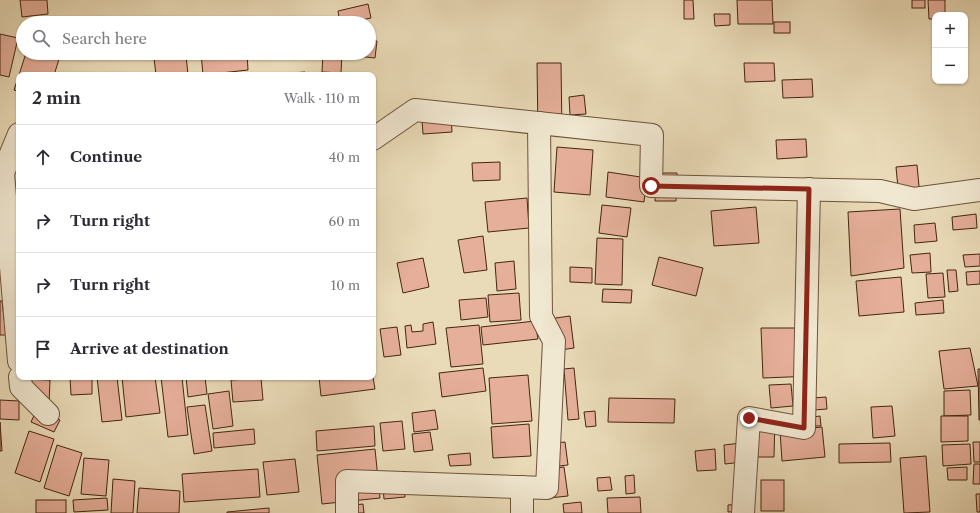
<!DOCTYPE html>
<html lang="en">
<head>
<meta charset="utf-8">
<style>
  :root { --surface:#fff; --page:#f2f2f3; --text:#2b2b33; --muted:#7c7c81; --line:#e1e1e2 }
  body { margin:0; font-family:"Libre Caslon Text",serif; background:var(--page); color:var(--text) }
  .controls { position:absolute; right:12px; top:12px; display:grid; overflow:hidden; border-radius:8px; box-shadow:0 1px 3px #0004 }
  .controls button { width:36px; height:36px; display:grid; place-items:center; padding:0; border:0; border-bottom:1px solid var(--line); background:var(--surface); color:var(--text); font:20px sans-serif }
  .stop { position:absolute; width:12px; height:12px; margin:-9px; border:3px solid #8f2418; border-radius:50%; background:#fff }
  .stop.end { background:#8f2418; border-color:#fff; box-shadow:0 1px 4px #0008 }
  .list { margin:0; padding:0; list-style:none }
  h2 { display:flex; justify-content:space-between; align-items:center; height:52px; margin:0; padding:0 16px; font-size:17px }
  h2 small { font-size:13px; font-weight:400; color:var(--muted) }
  .list li { display:grid; grid-template-columns:26px 1fr auto; gap:12px; align-items:center; box-sizing:border-box; height:64px; padding:0 16px; border-top:1px solid var(--line) }
  .list b { display:block; font-size:15px; white-space:nowrap }
  .list em { font-size:13px; font-style:normal; color:var(--muted) }
  .icon { flex:none; width:22px; height:22px; fill:none; stroke:currentColor; stroke-width:2; stroke-linecap:round; stroke-linejoin:round }
  .map { position:relative; flex:none; width:980px; height:513px; overflow:hidden }
  .search { position:absolute; background:var(--surface); box-shadow:0 1px 3px #0004; left:16px; top:16px; width:360px; height:44px; display:flex; align-items:center; gap:10px; box-sizing:border-box; padding:0 14px; border-radius:22px; color:var(--muted); font-size:15px }
  .panel { position:absolute; background:var(--surface); box-shadow:0 1px 3px #0004; left:16px; top:72px; width:360px; height:308px; border-radius:8px }
  .map>svg:first-child { display:block }
</style>
</head>
<body>
<div class="map">
<svg width="980" height="513" viewBox="0 0 980 513">
  <rect width="100%" height="100%" fill="#eadbb8"/>
  <filter id="stains"><feTurbulence type="fractalNoise" baseFrequency=".005" numOctaves="4"/><feColorMatrix values="0 0 0 0 .2 0 0 0 0 .09 0 0 0 0 .02 0 0 0 .5 -.17"/></filter>
  <radialGradient id="worn" r=".72"><stop offset=".6" stop-color="#630" stop-opacity="0"/><stop offset="1" stop-color="#630" stop-opacity=".3"/></radialGradient>
  <g fill="#e6af9a" stroke="#452610">
    <polygon points="20,0 47,0 48,14 22,17"/>
    <polygon points="684,0 693,0 694,19 684,19"/>
    <polygon points="737,0 772,0 773,24 738,24"/>
    <rect x="912" y="0" width="13" height="8"/>
    <polygon points="928,0 945,0 945,15 935,15 935,19 929,19"/>
    <polygon points="368,4 371,18 347,23 340,23 338,11"/>
    <polygon points="714,14 730,14 730,25 715,26"/>
    <rect x="774" y="22" width="16" height="11"/>
    <polygon points="0,34 18,38 9,77 0,75"/>
    <polygon points="369,40 377,41 375,58 347,55 347,53 369,53"/>
    <polygon points="26,53 61,53 54,75 19,75"/>
    <polygon points="201,53 247,53 248,70 203,75"/>
    <polygon points="323,53 342,53 341,73 322,72"/>
    <polygon points="186,55 188,75 156,75 154,58"/>
    <polygon points="537,63 561,63 562,132 538,132"/>
    <polygon points="744,63 774,63 775,81 745,82"/>
    <polygon points="305,72 305,75 278,75 278,74"/>
    <polygon points="19,75 19,92 14,90"/>
    <polygon points="812,79 813,97 783,98 782,80"/>
    <polygon points="584,95 586,114 570,115 569,97"/>
    <polygon points="450,104 452,132 423,134 421,106"/>
    <polygon points="806,139 807,157 777,159 776,140"/>
    <polygon points="557,147 593,150 590,195 554,192"/>
    <polygon points="500,162 500,180 473,181 472,163"/>
    <polygon points="917,165 920,197 899,199 896,167"/>
    <polygon points="608,172 647,178 644,202 606,197"/>
    <polygon points="656,173 677,173 676,201 655,201"/>
    <polygon points="527,198 529,228 488,232 485,202"/>
    <polygon points="602,205 631,208 627,237 599,233"/>
    <polygon points="756,207 759,243 714,246 711,211"/>
    <polygon points="900,209 904,268 851,276 848,212"/>
    <polygon points="976,214 977,228 953,230 952,217"/>
    <polygon points="935,223 937,241 915,243 914,225"/>
    <polygon points="483,236 487,270 464,273 458,240"/>
    <polygon points="597,238 623,239 622,285 595,284"/>
    <polygon points="930,253 931,272 912,273 910,255"/>
    <polygon points="980,254 980,266 965,267 963,255"/>
    <polygon points="659,257 703,268 696,296 652,285"/>
    <polygon points="423,258 429,287 403,293 397,263"/>
    <polygon points="514,261 516,289 497,291 495,263"/>
    <polygon points="570,267 592,268 592,283 570,282"/>
    <polygon points="947,270 956,270 958,291 949,292"/>
    <polygon points="980,271 980,284 967,285 966,272"/>
    <polygon points="943,273 945,297 928,298 926,274"/>
    <polygon points="901,277 904,312 859,316 856,281"/>
    <polygon points="603,289 632,290 631,303 602,302"/>
    <polygon points="519,293 521,320 490,322 488,295"/>
    <polygon points="486,298 488,317 461,320 459,300"/>
    <polygon points="943,300 944,313 916,315 915,303"/>
    <polygon points="0,301 2,301 6,335 0,335"/>
    <polygon points="570,316 574,348 546,352 542,320"/>
    <polygon points="535,321 538,339 483,345 481,327"/>
    <polygon points="433,322 436,344 407,348 405,326 411,325 412,332 423,331 423,324"/>
    <polygon points="479,325 483,364 451,367 446,328"/>
    <polygon points="397,327 401,355 384,357 380,329"/>
    <polygon points="761,328 816,328 813,376 763,378"/>
    <polygon points="970,348 978,386 944,389 939,351"/>
    <polygon points="483,368 486,391 442,397 439,373"/>
    <polygon points="574,368 579,419 568,420 564,369"/>
    <polygon points="978,369 980,369 980,420 979,420"/>
    <polygon points="528,375 532,421 492,424 489,378"/>
    <polygon points="70,377 92,377 92,394 71,395"/>
    <polygon points="97,377 117,377 122,420 102,422"/>
    <polygon points="122,377 155,377 160,413 126,417"/>
    <polygon points="161,377 182,377 188,435 168,437"/>
    <polygon points="186,377 205,377 207,394 188,397"/>
    <polygon points="319,377 373,377 375,389 321,396"/>
    <polygon points="261,378 263,400 233,402 231,380"/>
    <polygon points="26,379 50,380 49,405"/>
    <polygon points="791,384 793,406 771,408 769,385"/>
    <polygon points="970,390 971,415 944,416 944,391"/>
    <polygon points="229,391 233,426 213,429 208,394"/>
    <polygon points="826,397 827,409 814,410 813,398"/>
    <polygon points="609,398 675,399 674,423 608,422"/>
    <polygon points="0,400 19,401 19,420 0,419"/>
    <polygon points="205,405 212,451 194,454 187,407"/>
    <polygon points="892,406 895,436 873,438 871,407"/>
    <polygon points="37,409 60,420 54,432 31,422"/>
    <polygon points="435,410 438,429 414,432 412,413"/>
    <polygon points="595,411 596,426 586,427 584,412"/>
    <polygon points="755,416 775,417 774,457 754,457"/>
    <polygon points="820,416 821,426 814,426 813,417"/>
    <polygon points="941,416 968,416 968,441 941,442"/>
    <polygon points="402,421 405,449 383,451 380,423"/>
    <polygon points="0,422 2,451 0,451"/>
    <polygon points="529,424 531,456 493,458 491,427"/>
    <polygon points="374,426 375,446 317,451 316,431"/>
    <polygon points="822,427 825,457 782,461 780,431"/>
    <polygon points="254,429 255,444 214,448 213,433"/>
    <polygon points="29,431 54,439 40,482 15,473"/>
    <polygon points="430,432 433,450 414,452 412,434"/>
    <polygon points="565,442 568,465 550,467 547,444"/>
    <polygon points="973,442 980,442 980,462 974,462"/>
    <polygon points="741,443 743,462 725,464 724,445"/>
    <polygon points="890,443 891,462 839,463 839,444"/>
    <polygon points="970,444 971,464 943,466 942,445"/>
    <polygon points="57,445 82,453 69,496 44,488"/>
    <polygon points="375,449 380,498 322,504 317,455"/>
    <polygon points="715,449 716,470 697,471 695,451"/>
    <polygon points="470,453 471,465 450,466 448,455"/>
    <polygon points="926,456 930,512 904,513 900,458"/>
    <polygon points="84,458 109,460 106,496 81,494"/>
    <polygon points="295,459 299,492 267,495 263,462"/>
    <polygon points="974,464 980,464 980,484 973,484"/>
    <polygon points="564,467 568,496 549,498 546,469"/>
    <polygon points="967,467 967,480 948,480 947,468"/>
    <polygon points="258,469 260,497 184,502 182,474"/>
    <polygon points="404,475 405,497 384,499 382,477"/>
    <polygon points="634,475 635,493 626,494 625,476"/>
    <polygon points="610,477 612,490 598,491 597,478"/>
    <polygon points="113,479 135,481 133,513 111,513"/>
    <rect x="761" y="480" width="23" height="31"/>
    <polygon points="139,488 180,491 179,513 137,513"/>
    <polygon points="976,494 980,494 980,512 977,512"/>
    <polygon points="640,497 641,513 608,513 607,498"/>
    <polygon points="107,498 108,510 74,512 73,500"/>
    <rect x="36" y="500" width="30" height="13"/>
    <polygon points="581,502 582,513 564,513 563,504"/>
    <polygon points="363,504 364,513 339,513 339,507"/>
    <polygon points="742,504 743,511 728,512 728,505"/>
    <polygon points="269,508 269,513 227,513 227,512"/>
  </g>
  <g fill="none" stroke-linecap="round" stroke-linejoin="round">
    <g stroke="#6e533a" stroke-width="24">
      <g id="minor">
        <polyline points="373,139 415,110 652,135 651,186 880,191 914,199 980,190"/>
        <polyline points="0,173 3,173 19,361"/>
        <polyline points="3,173 19,134"/>
        <polyline points="20,377 21,387 48,414"/>
        <polyline points="347,513 347,481 547,488 554,341 541,316 539,123"/>
        <polyline points="522,513 522,487"/>
        <polyline points="743,513 749,418 804,428 809,189"/>
      </g>
    </g>
    <use href="#minor" stroke="#f1e8d1" stroke-width="22"/>
  </g>
  <g fill="none" stroke-linecap="round" stroke-linejoin="round">
    <polyline stroke="#8f2418" stroke-width="5" points="651,186 809,189 804,428 749,418"/>
  </g>
  <rect width="100%" height="100%" filter="url(#stains)"/>
  <rect width="100%" height="100%" fill="url(#worn)"/>
</svg>
<div class="controls">
<button>+</button>
<button>−</button>
</div>
<div class="stop" style="left:651px;top:186px"></div>
<div class="stop end" style="left:749px;top:418px"></div>
<div class="search"><svg class="icon" aria-label="search" viewBox="0 0 24 24"><circle cx="10" cy="10" r="6"/><path d="M15 15l6 6"/></svg>Search here</div>
<section class="panel">
<h2>2 min<small>Walk · 110 m</small></h2>
<ul class="list">
<li><svg class="icon" aria-label="ahead" viewBox="0 0 24 24"><path d="M12 20V5M6 11l6-6 6 6"/></svg><div><b>Continue</b></div><em>40 m</em></li>
<li><svg class="icon" aria-label="right" viewBox="0 0 24 24"><path d="M7 20v-9h11M14 6l5 5-5 5"/></svg><div><b>Turn right</b></div><em>60 m</em></li>
<li><svg class="icon" aria-label="right" viewBox="0 0 24 24"><path d="M7 20v-9h11M14 6l5 5-5 5"/></svg><div><b>Turn right</b></div><em>10 m</em></li>
<li><svg class="icon" aria-label="arrive" viewBox="0 0 24 24"><path d="M6 21V4h12l-3 4 3 4H6"/></svg><div><b>Arrive at destination</b></div></li>
</ul>
</section>
</div>
</body>
</html>
